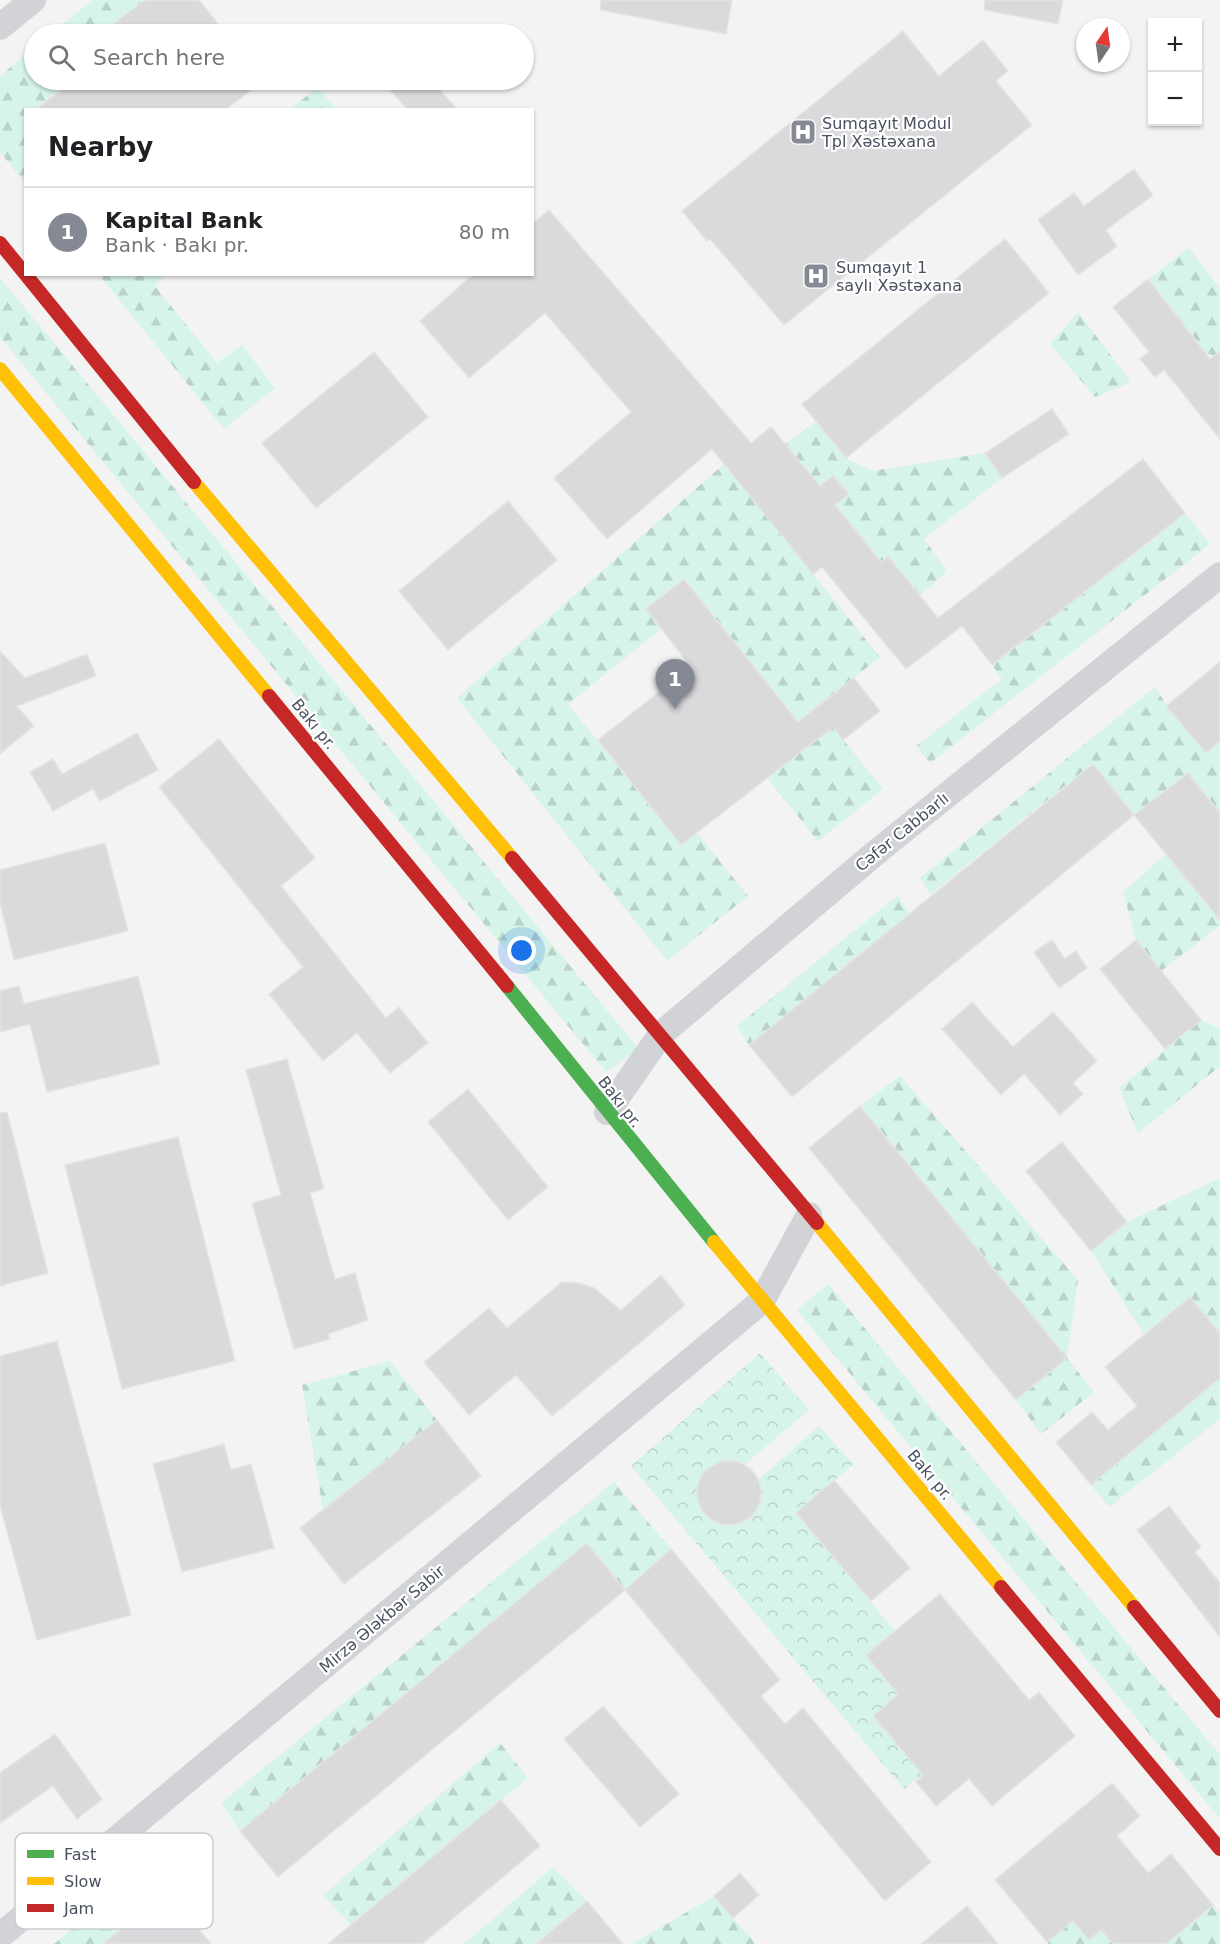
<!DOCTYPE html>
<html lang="en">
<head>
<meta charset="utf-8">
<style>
  :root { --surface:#fff; --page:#f6f6f6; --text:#202124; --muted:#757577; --line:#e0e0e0; --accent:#848994 }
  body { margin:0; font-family:"DejaVu Sans",sans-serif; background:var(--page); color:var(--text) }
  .controls { position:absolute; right:18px; top:18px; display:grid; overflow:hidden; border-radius:0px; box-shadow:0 2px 4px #0004 }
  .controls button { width:54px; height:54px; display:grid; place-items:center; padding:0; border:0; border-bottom:2px solid var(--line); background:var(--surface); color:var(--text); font:30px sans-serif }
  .compass { position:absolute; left:1076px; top:18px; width:54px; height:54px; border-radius:50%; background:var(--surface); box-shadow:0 2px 4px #0004; rotate:13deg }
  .you { position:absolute; left:522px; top:951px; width:21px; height:21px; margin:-15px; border:4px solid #fff; border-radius:50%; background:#1a73e8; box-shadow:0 0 0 9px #1a73e833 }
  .badge { display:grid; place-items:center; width:39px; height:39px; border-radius:50%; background:var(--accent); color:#fff; font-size:20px; font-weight:700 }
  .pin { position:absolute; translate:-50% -50px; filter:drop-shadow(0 2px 3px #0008) }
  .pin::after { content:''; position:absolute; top:32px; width:21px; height:18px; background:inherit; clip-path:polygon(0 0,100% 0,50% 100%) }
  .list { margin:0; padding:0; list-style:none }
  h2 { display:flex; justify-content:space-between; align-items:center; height:78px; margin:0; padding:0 24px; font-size:26px }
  h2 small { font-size:20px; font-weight:400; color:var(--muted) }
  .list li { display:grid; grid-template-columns:39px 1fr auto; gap:18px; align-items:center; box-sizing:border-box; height:90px; padding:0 24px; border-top:2px solid var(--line) }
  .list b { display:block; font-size:22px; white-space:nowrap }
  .list p { margin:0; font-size:20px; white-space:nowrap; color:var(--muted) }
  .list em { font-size:20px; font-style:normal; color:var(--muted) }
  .icon { flex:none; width:33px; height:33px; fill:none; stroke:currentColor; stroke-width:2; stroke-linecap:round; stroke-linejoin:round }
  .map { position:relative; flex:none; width:1220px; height:1944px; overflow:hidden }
  .search { position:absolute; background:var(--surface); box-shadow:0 2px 4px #0004; left:24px; top:24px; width:510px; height:66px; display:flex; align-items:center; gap:15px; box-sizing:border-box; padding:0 21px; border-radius:33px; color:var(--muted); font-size:22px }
  .panel { position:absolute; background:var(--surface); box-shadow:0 2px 4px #0004; left:24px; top:108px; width:510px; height:168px; border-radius:0px }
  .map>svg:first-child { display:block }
</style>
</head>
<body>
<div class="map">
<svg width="1220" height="1944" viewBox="0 0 1220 1944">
  <defs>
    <pattern id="forest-firs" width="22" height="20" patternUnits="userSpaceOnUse" patternTransform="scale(1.5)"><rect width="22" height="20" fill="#d6f4e7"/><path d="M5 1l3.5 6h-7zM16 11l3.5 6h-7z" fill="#b9d3c9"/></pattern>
    <pattern id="park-crowns" width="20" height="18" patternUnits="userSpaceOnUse" patternTransform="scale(1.5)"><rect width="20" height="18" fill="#d6f4e7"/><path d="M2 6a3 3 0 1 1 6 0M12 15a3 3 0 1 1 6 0" fill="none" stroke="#b9d3c9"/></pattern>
  </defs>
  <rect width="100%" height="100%" fill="#f3f3f3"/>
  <g fill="url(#forest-firs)">
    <polygon points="93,0 145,0 100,34 50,34"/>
    <polygon points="34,47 34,80 74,80 35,109 26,110 23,119 26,123 25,183 0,152 0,76"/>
    <polygon points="317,88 337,109 290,109"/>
    <polygon points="1189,248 1220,289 1220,363 1214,356 1204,352 1148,279"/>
    <polygon points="99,275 166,275 154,285 217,363 242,345 275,388 224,429"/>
    <polygon points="0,278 639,1049 606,1072 0,337"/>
    <polygon points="1078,312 1131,382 1095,397 1050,344"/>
    <polygon points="816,421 846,458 872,471 985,453 1002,478 924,539 947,571 920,596 888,557 881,562 815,521 848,494 833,476 819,486 785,444"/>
    <polygon points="724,464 880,657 817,707 883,789 818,841 767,778 814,741 684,579 646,609 661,629 568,704 681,845 697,833 748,896 667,961 457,698"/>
    <polygon points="1185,513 1210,544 930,763 916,746 1002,679 992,665"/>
    <polygon points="1155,687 1167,706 1205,753 1220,742 1220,813 1188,773 1134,815 1092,764 931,894 920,878"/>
    <polygon points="1166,854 1220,920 1220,925 1161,971 1136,940 1123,892"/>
    <polygon points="897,896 910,914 749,1045 737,1026"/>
    <polygon points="1201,1020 1220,1029 1220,1066 1138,1133 1119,1088"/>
    <polygon points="900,1076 1078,1280 1067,1358 1094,1392 1041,1434 1016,1400 1067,1358 860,1106"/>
    <polygon points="1220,1178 1220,1333 1190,1297 1144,1334 1091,1251 1127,1222"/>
    <polygon points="828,1284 1220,1755 1220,1819 797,1310"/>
    <polygon points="390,1361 437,1420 323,1510 302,1385"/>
    <polygon points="1220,1378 1220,1419 1109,1507 1091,1485"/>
    <polygon points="614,1482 671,1549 625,1590 587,1543 240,1831 221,1803"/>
    <polygon points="500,1743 528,1778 351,1925 323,1895"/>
    <polygon points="148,1865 168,1891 103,1944 54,1944"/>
    <polygon points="553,1867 587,1901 536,1944 464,1944"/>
    <polygon points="714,1896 756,1944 632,1944"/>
    <polygon points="1213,1905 1220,1913 1220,1944 1166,1944"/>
    <polygon points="1073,1921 1089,1940 1101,1930 1113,1944 1049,1944 1047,1942"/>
  </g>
  <path fill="url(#park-crowns)" d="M 760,1353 L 809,1410 L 745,1464 C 699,1449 677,1507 721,1524 C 729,1527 740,1524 747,1519 C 762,1508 762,1496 759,1479 L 819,1426 L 853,1464 L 796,1513 L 895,1631 L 866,1655 L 898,1694 L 873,1716 L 947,1755 L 904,1789 L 631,1466 Z"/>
  <g fill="#dadadc" stroke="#e4e4e5" stroke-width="1.5">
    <polygon points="145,0 199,0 226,34 100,34"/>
    <polygon points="601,0 732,0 726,34 600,10"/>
    <polygon points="985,0 1063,0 1058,24 984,10"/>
    <polygon points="903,31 939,76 983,40 1008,71 996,81 1032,125 784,325 710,239 707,241 682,211"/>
    <polygon points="74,80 264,80 225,110 35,110"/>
    <polygon points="381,80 431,80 458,110 408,110"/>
    <polygon points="1134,169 1153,195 1106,230 1117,246 1078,275 1038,220 1074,193 1084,206"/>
    <polygon points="549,210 751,443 771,427 820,486 833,476 849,494 835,505 881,562 888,556 938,618 1143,459 1185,513 992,665 962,626 906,669 822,567 813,574 712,449 607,539 554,478 631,412 545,313 469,378 420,321 474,274 532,274 532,224"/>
    <polygon points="1005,239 1049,293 846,458 802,404"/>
    <polygon points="1148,279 1210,359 1220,351 1220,439 1164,370 1155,377 1140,359 1149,352 1113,307"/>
    <polygon points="374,352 428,417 316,508 262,443"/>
    <polygon points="1052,409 1069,434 1002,478 985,453"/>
    <polygon points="508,501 557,560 448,650 399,591"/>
    <polygon points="684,579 798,722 854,678 880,711 843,740 833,727 681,845 598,740 691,667 646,609"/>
    <polygon points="0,651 25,678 87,654 96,676 17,706 34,726 0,754"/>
    <polygon points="1220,662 1220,741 1206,753 1166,706"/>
    <polygon points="137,733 158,770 100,801 93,789 53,811 30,772 53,759 62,774"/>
    <polygon points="219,739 315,858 281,886 386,1018 399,1007 428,1043 390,1073 357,1033 323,1061 269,994 303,967 159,787"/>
    <polygon points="1093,764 1134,815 792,1097 749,1045"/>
    <polygon points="1188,773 1220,813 1220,920 1134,815"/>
    <polygon points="105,843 128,931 14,960 0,903 0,870"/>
    <polygon points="1052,940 1065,959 1076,951 1087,968 1059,988 1034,952"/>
    <polygon points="1136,940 1201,1020 1165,1049 1100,969"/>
    <polygon points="138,976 160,1064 47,1092 30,1024 0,1032 0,991 19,986 24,1004"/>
    <polygon points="972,1002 1013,1047 1053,1012 1097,1061 1073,1083 1083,1094 1060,1115 1024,1074 1001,1095 942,1029"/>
    <polygon points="287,1059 324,1189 310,1193 335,1279 355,1273 368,1320 328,1334 330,1339 294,1349 252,1203 281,1195 246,1070"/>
    <polygon points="468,1089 548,1187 508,1220 428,1122"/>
    <polygon points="860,1106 1067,1358 1016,1400 809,1148"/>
    <polygon points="7,1112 48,1273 0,1286 0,1113"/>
    <polygon points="178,1137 235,1361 122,1389 65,1165"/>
    <polygon points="1062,1142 1127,1222 1091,1251 1026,1171"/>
    <polygon points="661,1275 685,1305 552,1416 516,1375 469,1415 424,1362 489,1308 507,1328 562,1282 579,1283 594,1288 621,1310"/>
    <polygon points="1190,1297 1220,1334 1220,1378 1091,1485 1056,1442 1092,1412 1108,1430 1137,1406 1105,1367"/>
    <polygon points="57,1341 131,1615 37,1640 0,1506 0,1356"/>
    <polygon points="437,1420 481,1476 344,1584 300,1528"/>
    <polygon points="224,1444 231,1470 251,1464 274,1548 182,1572 153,1464"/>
    <circle cx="729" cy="1493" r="32"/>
    <polygon points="834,1480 910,1568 871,1601 796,1513"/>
    <polygon points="1169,1506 1201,1547 1195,1552 1220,1583 1220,1637 1137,1530"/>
    <polygon points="587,1543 625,1590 278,1877 240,1831"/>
    <polygon points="671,1549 780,1680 761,1696 785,1724 803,1708 931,1862 885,1901 625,1590"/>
    <polygon points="940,1594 1029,1700 1039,1692 1075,1736 992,1806 969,1779 936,1806 916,1782 923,1775 873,1716 898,1694 866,1655"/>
    <polygon points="603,1706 679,1794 640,1827 564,1739"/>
    <polygon points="55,1734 102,1799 77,1819 53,1786 0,1823 0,1773"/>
    <polygon points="1112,1783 1140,1816 1117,1836 1148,1873 1171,1854 1213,1905 1166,1944 1113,1944 1101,1930 1089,1940 1073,1921 1047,1942 995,1880"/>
    <polygon points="501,1800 540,1846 422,1944 328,1944"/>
    <polygon points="740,1873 759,1895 733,1918 714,1896"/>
    <polygon points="168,1891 211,1944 103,1944"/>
    <polygon points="587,1901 623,1944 536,1944"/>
    <polygon points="967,1906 998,1944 921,1944"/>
  </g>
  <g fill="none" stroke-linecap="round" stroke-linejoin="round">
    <g stroke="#d1d3d6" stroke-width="26">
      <polyline points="0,27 33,0"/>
      <polyline points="607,1112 661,1034 879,850 1220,575"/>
      <polyline points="0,1936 762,1301 809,1215"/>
    </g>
    <polyline stroke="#4caf50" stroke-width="14" points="507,986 714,1242"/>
    <g stroke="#ffc107" stroke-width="14">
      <polyline points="0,369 269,696"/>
      <polyline points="194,482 512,858"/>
      <polyline points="817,1223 1134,1607"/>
      <polyline points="714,1242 1001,1587"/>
    </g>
    <g stroke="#c62828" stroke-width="14">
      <polyline points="0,243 194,482"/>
      <polyline points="269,696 507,986"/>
      <polyline points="512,858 817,1223"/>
      <polyline points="1001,1587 1220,1849"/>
      <polyline points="1134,1607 1220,1711"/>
    </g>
  </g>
  <defs>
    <g id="hospital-square" transform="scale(1.35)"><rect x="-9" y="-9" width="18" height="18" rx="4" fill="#848994" stroke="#fff"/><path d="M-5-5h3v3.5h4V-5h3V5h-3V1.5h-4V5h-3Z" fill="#fff"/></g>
  </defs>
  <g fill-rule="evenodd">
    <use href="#hospital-square" x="803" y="132"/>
    <use href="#hospital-square" x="816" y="276"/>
  </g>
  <g text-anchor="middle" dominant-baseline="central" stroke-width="4.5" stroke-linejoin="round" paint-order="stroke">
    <g font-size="16" fill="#485061" stroke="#fff" text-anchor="start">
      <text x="822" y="123">Sumqayıt Modul<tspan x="822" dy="18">Tpl Xəstəxana</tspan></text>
      <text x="836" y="267">Sumqayıt 1<tspan x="836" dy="18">saylı Xəstəxana</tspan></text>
    </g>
    <g font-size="16" fill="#485061" stroke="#fff">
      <text transform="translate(314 724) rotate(51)">Bakı pr.</text>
      <text transform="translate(902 832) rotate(-39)">Cəfər Cabbarlı</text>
      <text transform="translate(620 1102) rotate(52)">Bakı pr.</text>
      <text transform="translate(930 1475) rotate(50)">Bakı pr.</text>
      <text transform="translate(382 1619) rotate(-40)">Mirzə Ələkbər Sabir</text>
    </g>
  </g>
  <rect x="15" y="1833" width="198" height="96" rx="9" fill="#fff" stroke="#c8cad0" stroke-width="1.5"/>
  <rect x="27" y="1850" width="27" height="8" fill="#4caf50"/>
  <rect x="27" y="1877" width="27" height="8" fill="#ffc107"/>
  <rect x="27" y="1904" width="27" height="8" fill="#c62828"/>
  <g font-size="16" fill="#485061">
    <text x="64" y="1860">Fast</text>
    <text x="64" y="1887">Slow</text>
    <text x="64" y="1914">Jam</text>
  </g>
</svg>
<div class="controls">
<button>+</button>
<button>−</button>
</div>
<svg class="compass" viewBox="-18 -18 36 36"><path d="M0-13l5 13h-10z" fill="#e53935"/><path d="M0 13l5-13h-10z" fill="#757577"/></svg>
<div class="you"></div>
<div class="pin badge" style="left:675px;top:709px">1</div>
<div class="search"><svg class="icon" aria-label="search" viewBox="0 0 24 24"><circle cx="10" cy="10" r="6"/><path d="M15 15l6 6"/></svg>Search here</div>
<section class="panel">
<h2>Nearby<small></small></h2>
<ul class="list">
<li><span class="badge">1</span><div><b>Kapital Bank</b><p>Bank · Bakı pr.</p></div><em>80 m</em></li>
</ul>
</section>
</div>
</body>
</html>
